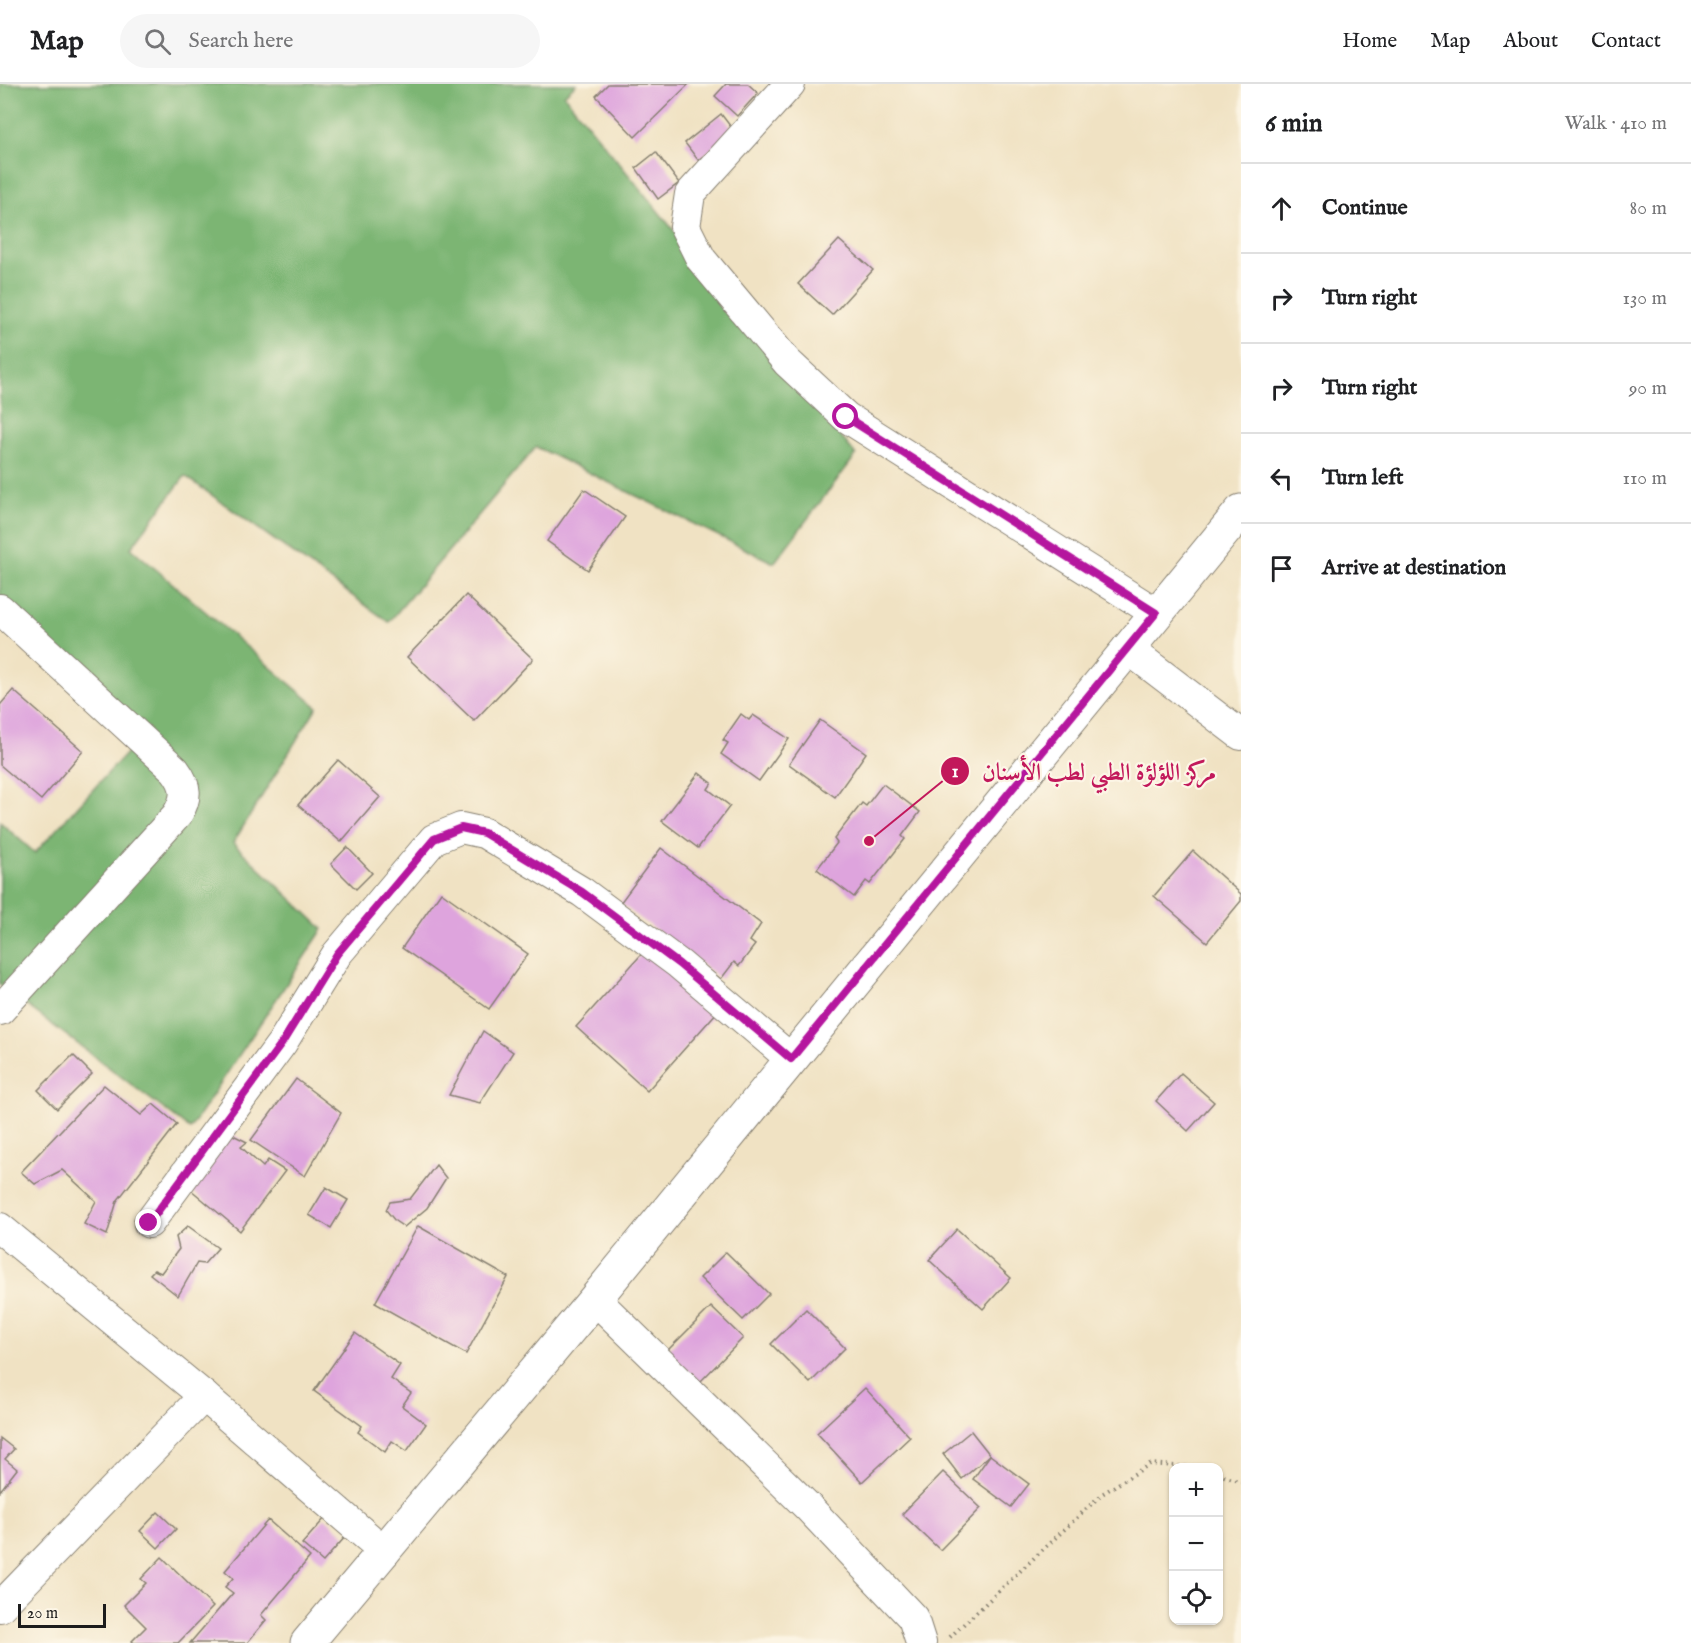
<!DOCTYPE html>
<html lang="en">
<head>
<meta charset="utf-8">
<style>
  :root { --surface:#fff; --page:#f6f6f6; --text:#202124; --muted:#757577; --line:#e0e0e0 }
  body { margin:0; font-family:"IM FELL English",Amiri,serif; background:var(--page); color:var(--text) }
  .controls { position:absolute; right:18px; bottom:18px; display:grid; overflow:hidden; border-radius:12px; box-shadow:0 2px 4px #0004 }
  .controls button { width:54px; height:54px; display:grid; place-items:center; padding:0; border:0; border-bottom:2px solid var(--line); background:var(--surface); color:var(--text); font:30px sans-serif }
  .scale { position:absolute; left:18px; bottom:15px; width:88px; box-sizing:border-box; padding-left:6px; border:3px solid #1c1c1c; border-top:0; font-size:16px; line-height:21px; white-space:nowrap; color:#1c1c1c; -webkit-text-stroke:4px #fcf5e5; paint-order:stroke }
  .stop { position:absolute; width:18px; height:18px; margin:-14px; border:4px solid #b5179e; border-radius:50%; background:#fff }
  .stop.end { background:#b5179e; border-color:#fff; box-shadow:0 2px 6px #0008 }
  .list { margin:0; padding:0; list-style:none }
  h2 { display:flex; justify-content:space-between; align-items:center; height:78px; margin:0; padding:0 24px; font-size:26px }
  h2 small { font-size:20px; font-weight:400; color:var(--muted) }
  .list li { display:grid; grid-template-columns:39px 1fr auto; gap:18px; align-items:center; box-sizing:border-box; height:90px; padding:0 24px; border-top:2px solid var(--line) }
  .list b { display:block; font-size:22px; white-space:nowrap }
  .list em { font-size:20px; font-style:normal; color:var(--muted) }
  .icon { flex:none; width:33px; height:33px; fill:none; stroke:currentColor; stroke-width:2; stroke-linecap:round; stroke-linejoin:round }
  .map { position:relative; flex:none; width:1241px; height:1559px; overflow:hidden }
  header { display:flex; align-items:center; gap:36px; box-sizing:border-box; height:84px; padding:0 30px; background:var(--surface); border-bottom:2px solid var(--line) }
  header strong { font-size:28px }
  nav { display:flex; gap:33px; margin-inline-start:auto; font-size:21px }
  .search { width:420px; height:54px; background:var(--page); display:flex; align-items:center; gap:15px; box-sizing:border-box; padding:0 21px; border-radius:33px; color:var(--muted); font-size:22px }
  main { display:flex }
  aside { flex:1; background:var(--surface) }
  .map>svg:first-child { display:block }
</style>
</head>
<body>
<header>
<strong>Map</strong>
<div class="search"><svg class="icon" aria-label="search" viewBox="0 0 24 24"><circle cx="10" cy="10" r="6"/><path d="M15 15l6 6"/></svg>Search here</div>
<nav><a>Home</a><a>Map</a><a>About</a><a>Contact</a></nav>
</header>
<main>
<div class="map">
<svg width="1241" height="1559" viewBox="0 0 1241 1559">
  <rect width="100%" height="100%" fill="#fcf5e5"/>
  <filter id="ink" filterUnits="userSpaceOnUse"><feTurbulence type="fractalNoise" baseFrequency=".0167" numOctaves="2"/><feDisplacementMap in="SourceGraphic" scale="12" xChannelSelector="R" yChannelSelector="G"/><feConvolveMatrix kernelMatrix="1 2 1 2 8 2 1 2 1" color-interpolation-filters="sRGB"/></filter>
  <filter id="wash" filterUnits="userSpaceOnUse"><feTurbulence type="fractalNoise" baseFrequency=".008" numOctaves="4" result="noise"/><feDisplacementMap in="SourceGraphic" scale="24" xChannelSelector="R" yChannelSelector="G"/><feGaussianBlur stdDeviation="1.35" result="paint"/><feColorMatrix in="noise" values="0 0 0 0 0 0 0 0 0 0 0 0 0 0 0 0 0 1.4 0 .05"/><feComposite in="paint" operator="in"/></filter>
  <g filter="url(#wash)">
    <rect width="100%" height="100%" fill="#f0e2c3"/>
    <polygon fill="#7bb573" stroke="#4c6848" stroke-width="1.5" points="0,0 576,0 564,11 856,371 774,479 536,363 389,538 185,392 131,464 317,623 233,759 323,845 190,1045 0,901 0,738 35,769 140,654 0,516"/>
    <g id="blocks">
      <g fill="#dea4dd">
        <polygon points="608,0 689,0 635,53 596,12"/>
        <polygon points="726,0 748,0 758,9 737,32 715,12"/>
        <polygon points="721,30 734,47 698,76 685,59"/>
        <polygon points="656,68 679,99 658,115 636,84"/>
        <polygon points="839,156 873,186 832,231 798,200"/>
        <polygon points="584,405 625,433 588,486 547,457"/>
        <polygon points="466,511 533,575 474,637 407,573"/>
        <polygon points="13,606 83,667 41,716 0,681 0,621"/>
        <polygon points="741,630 749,636 753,631 789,655 759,697 721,670 728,659 723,656"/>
        <polygon points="820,636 866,669 835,713 789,680"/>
        <polygon points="338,676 380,713 341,758 298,721"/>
        <polygon points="699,689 712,699 708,705 730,722 698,764 662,737"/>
        <polygon points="883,700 920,728 902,752 905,755 870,800 866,797 854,813 817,785 837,759 834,755 862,719 866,722"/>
        <polygon points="347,763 372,789 356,805 331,780"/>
        <polygon points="661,764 761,840 750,857 755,861 739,882 734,878 721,895 620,819"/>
        <polygon points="1193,767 1241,810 1241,817 1207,858 1154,812"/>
        <polygon points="441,808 528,870 489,925 402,864"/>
        <polygon points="648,863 718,927 647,1007 576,943"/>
        <polygon points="483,947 513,968 480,1019 449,1011"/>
        <polygon points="73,971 92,990 57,1025 38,1006"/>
        <polygon points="1181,989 1214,1018 1188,1047 1156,1017"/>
        <polygon points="296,995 341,1029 305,1092 251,1056"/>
        <polygon points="104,1001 141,1031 153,1020 177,1040 117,1117 107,1151 84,1140 96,1117 62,1086 35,1100 21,1088"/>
        <polygon points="231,1050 247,1058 241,1063 263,1083 268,1076 285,1087 240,1147 190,1105"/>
        <polygon points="436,1081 446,1094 427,1124 404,1143 395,1137 386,1126 390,1118 410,1115"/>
        <polygon points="326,1103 348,1116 331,1144 309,1131"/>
        <polygon points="188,1142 218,1164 204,1180 197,1179 178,1212 150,1190 154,1186 161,1189 179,1165 176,1153"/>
        <polygon points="418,1142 508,1193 466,1270 375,1219"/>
        <polygon points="957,1145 1011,1194 983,1225 929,1176"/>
        <polygon points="726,1168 769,1210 743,1236 700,1194"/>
        <polygon points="711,1223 743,1254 699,1299 667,1267"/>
        <polygon points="806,1225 845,1264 810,1299 771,1260"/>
        <polygon points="355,1249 400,1281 391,1295 411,1309 402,1322 426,1340 407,1367 392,1357 385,1368 358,1348 362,1342 314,1307"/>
        <polygon points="865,1304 910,1353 862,1398 817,1349"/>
        <polygon points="971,1347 990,1371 962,1395 943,1370"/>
        <polygon points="0,1354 14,1365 5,1375 17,1385 0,1407"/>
        <polygon points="990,1371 1029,1400 1011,1423 973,1395"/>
        <polygon points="943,1388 981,1424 940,1466 902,1430"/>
        <polygon points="158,1428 176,1445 158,1464 140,1447"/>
        <polygon points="325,1434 346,1452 323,1478 302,1460"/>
        <polygon points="268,1436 310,1473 261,1531 266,1536 247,1559 190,1559 233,1509 225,1503 233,1494 225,1487"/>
        <polygon points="162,1473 213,1523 178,1559 134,1559 132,1557 146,1543 124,1521 146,1499 141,1495"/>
      </g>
    </g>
  </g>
  <g filter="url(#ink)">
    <use href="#blocks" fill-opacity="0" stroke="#867f70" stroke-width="1.5"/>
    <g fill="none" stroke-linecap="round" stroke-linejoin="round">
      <g stroke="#867f70" stroke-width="32">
        <g id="minor">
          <polyline points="790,0 690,110 685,143 701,175 787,278 846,333 1156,529"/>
          <path d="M 0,525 L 175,686 C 187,702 188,713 177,731 L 0,926"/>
          <polyline points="1127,564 1241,651"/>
          <polyline points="149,1139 282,959 337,870 434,755 461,744 484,749 582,808 679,880 791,975"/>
          <polyline points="0,1144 204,1312 385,1468"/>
          <polyline points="595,1215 808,1423 913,1534 921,1559"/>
          <polyline points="0,1523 204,1312"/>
        </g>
      </g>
      <g stroke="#867f70" stroke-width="35">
        <polyline id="tertiary" points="307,1559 595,1215 1241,427"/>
      </g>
      <g stroke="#867f70" stroke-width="4" stroke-dasharray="1.5 4.5" stroke-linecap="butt">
        <polyline points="1218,1390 1241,1398"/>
        <polyline points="950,1553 1102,1410 1150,1380 1201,1384"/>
      </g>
      <use href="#minor" stroke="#fff" stroke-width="30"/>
      <use href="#tertiary" stroke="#fff" stroke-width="33"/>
    </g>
  </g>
  <g fill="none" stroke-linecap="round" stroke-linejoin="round" filter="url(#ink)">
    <polyline stroke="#b5179e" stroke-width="8" points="149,1139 282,959 337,870 434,755 461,744 484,749 582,808 679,880 791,975 1156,529 846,333"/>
  </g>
  <path fill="none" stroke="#c2185b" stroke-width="2" d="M869 757L955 687"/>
  <g fill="#c2185b" stroke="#fcf5e5" stroke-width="2">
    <circle cx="869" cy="757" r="6"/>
    <circle cx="955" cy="687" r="15"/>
  </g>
  <g font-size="18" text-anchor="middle" font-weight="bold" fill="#fff">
    <text x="955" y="693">1</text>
  </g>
  <g font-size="24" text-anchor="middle" font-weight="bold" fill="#c2185b" stroke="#fcf5e5" stroke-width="4.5" stroke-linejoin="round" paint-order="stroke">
    <text x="1099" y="696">مركز اللؤلؤة الطبي لطب الأسنان</text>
  </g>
</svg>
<div class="controls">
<button>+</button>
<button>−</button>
<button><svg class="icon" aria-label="locate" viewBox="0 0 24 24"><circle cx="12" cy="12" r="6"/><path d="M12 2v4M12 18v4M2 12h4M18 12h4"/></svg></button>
</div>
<div class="scale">20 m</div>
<div class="stop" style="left:846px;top:333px"></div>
<div class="stop end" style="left:149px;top:1139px"></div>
</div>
<aside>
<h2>6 min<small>Walk · 410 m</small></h2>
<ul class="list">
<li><svg class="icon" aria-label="ahead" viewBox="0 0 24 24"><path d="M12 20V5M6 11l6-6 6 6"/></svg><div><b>Continue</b></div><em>80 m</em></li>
<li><svg class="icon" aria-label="right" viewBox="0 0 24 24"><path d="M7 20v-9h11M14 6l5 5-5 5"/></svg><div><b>Turn right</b></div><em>130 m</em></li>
<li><svg class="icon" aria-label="right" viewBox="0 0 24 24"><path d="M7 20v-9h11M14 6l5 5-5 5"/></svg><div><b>Turn right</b></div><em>90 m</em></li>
<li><svg class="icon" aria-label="left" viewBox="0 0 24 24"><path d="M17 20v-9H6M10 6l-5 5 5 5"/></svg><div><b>Turn left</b></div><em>110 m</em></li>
<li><svg class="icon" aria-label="arrive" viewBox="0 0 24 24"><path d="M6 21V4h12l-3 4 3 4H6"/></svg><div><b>Arrive at destination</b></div></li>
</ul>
</aside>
</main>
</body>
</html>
